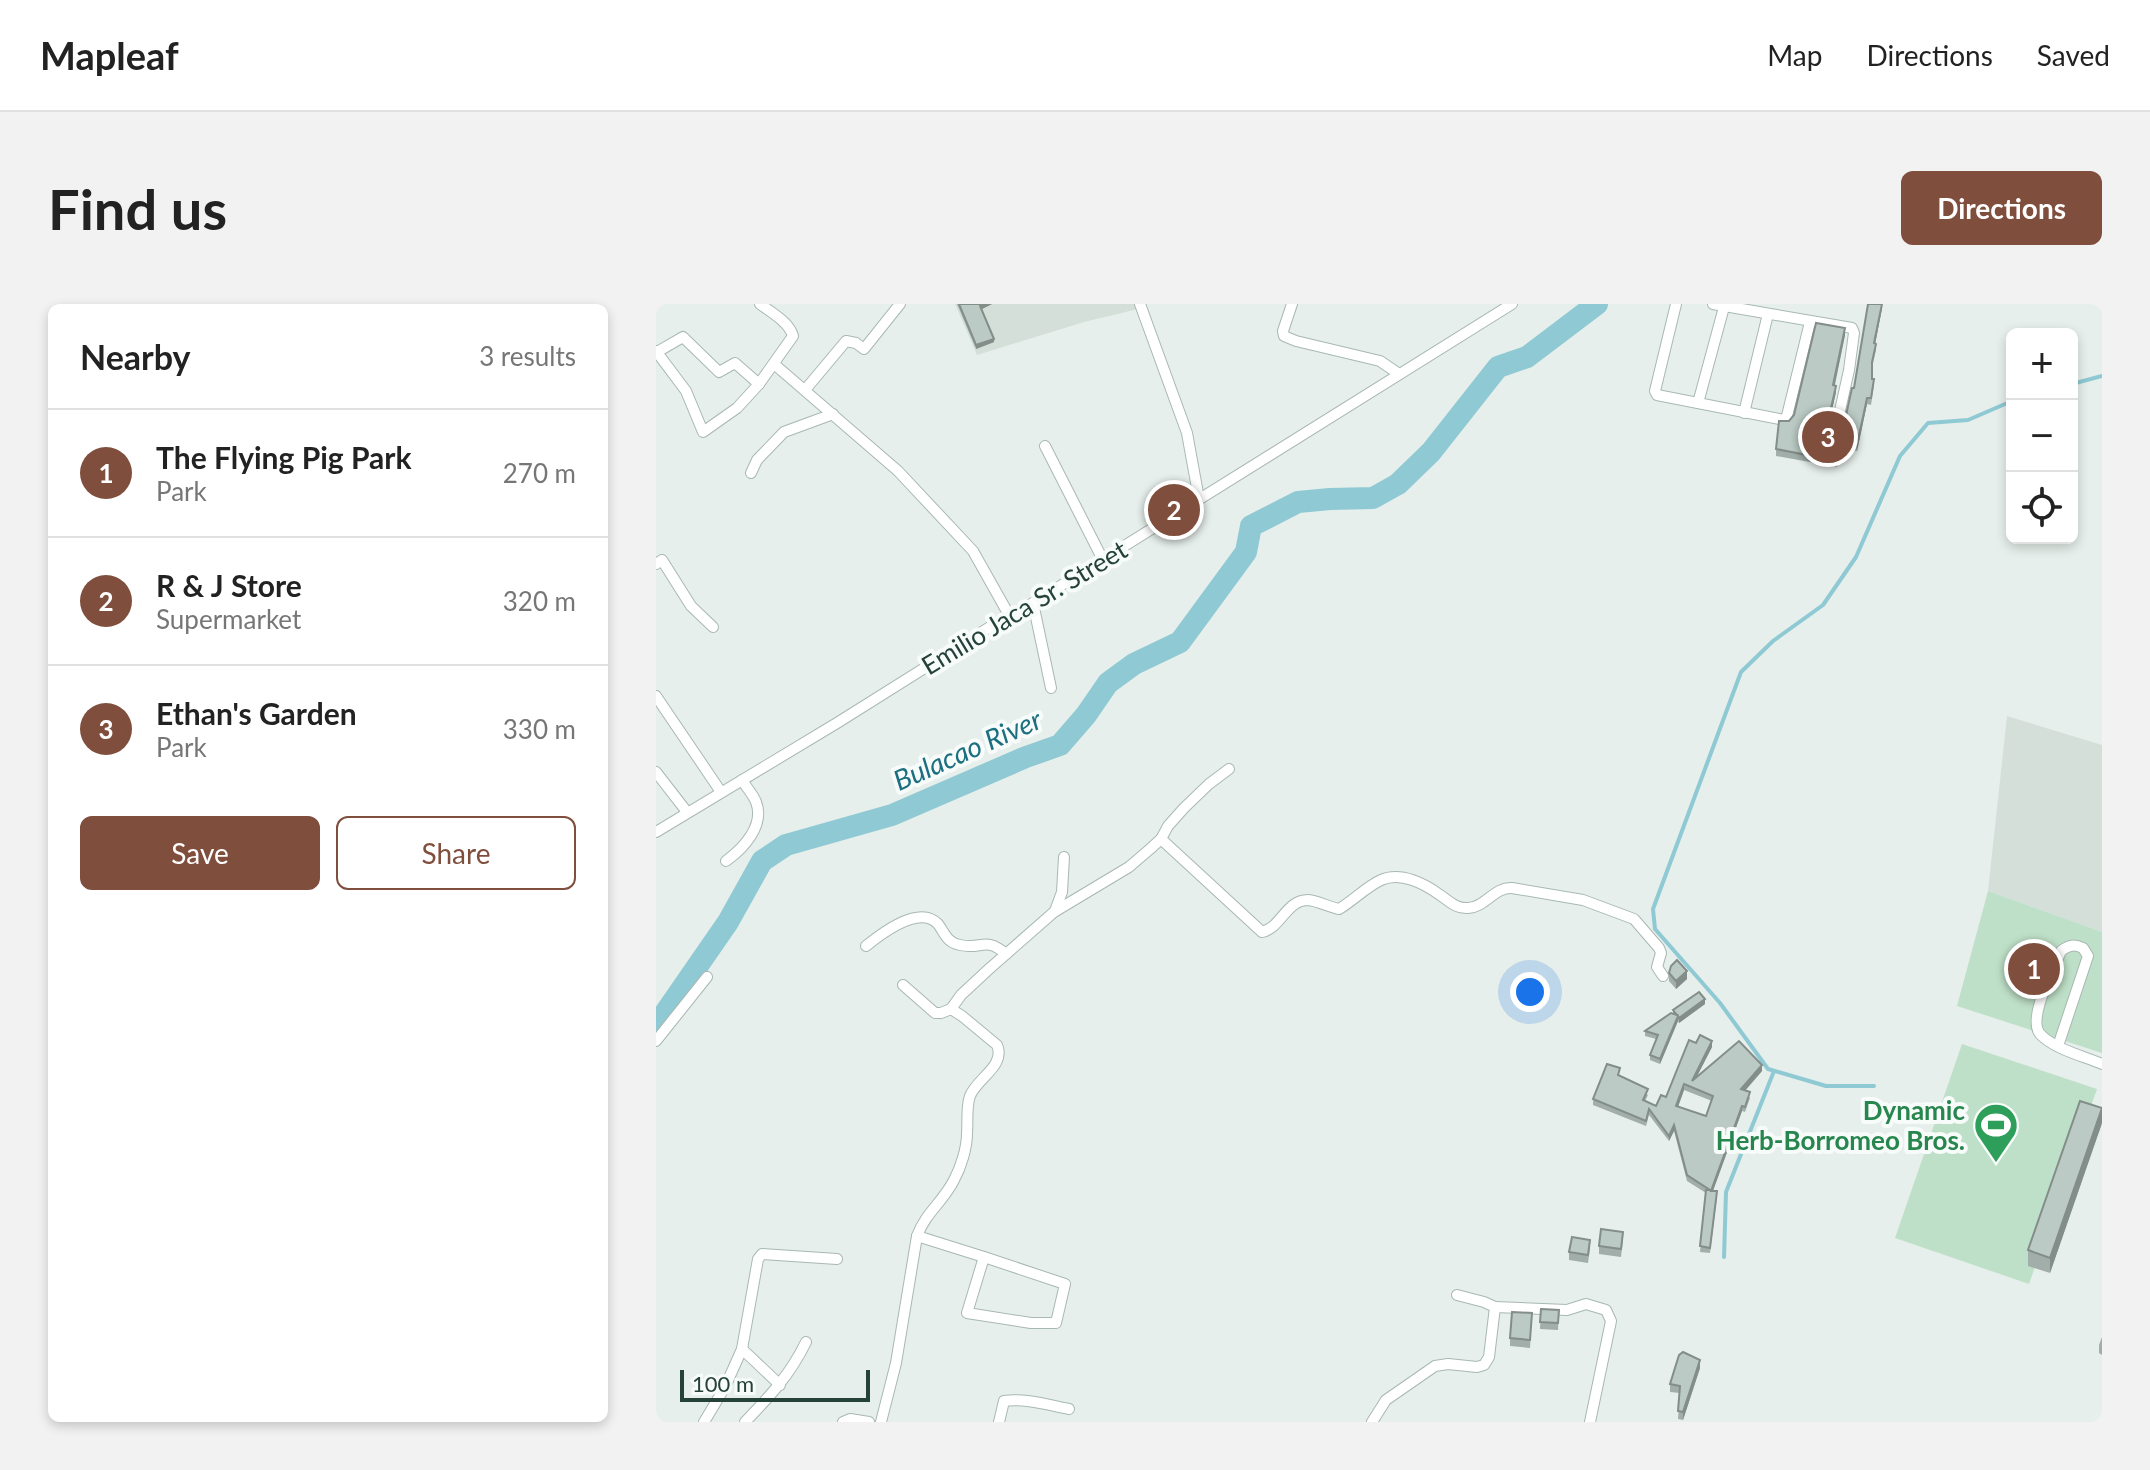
<!DOCTYPE html>
<html lang="en">
<head>
<meta charset="utf-8">
<style>
  :root { --surface:#fff; --page:#f2f2f2; --text:#222; --muted:#767676; --line:#e0e0e0; --accent:#804e3d }
  body { margin:0; font-family:Lato,sans-serif; background:var(--page); color:var(--text) }
  .controls { position:absolute; right:24px; top:24px; display:grid; overflow:hidden; border-radius:12px; box-shadow:0 4px 12px #0003 }
  .controls button { width:72px; height:72px; display:grid; place-items:center; padding:0; border:0; border-bottom:2px solid var(--line); background:var(--surface); color:var(--text); font:40px sans-serif }
  .scale { position:absolute; left:24px; bottom:20px; width:190px; box-sizing:border-box; padding-left:8px; border:4px solid #24423a; border-top:0; font-size:22px; line-height:28px; white-space:nowrap; color:#24423a; -webkit-text-stroke:6px #f7fbf9; paint-order:stroke }
  .you { position:absolute; left:874px; top:688px; width:28px; height:28px; margin:-20px; border:6px solid #fff; border-radius:50%; background:#1a73e8; box-shadow:0 0 0 12px #1a73e833 }
  .badge { display:grid; place-items:center; width:52px; height:52px; border-radius:50%; background:var(--accent); color:#fff; font-size:26px; font-weight:700 }
  .pin { position:absolute; translate:-50% -50%; border:4px solid #fff; box-shadow:0 2px 8px #0006 }
  .list { margin:0; padding:0; list-style:none }
  h2 { display:flex; justify-content:space-between; align-items:center; height:104px; margin:0; padding:0 32px; font-size:34px }
  h2 small { font-size:26px; font-weight:400; color:var(--muted) }
  .list li { display:grid; grid-template-columns:52px 1fr auto; gap:24px; align-items:center; box-sizing:border-box; height:128px; padding:0 32px; border-top:2px solid var(--line) }
  .list b { display:block; font-size:30px; white-space:nowrap }
  .list p { margin:0; font-size:26px; white-space:nowrap; color:var(--muted) }
  .list em { font-size:26px; font-style:normal; color:var(--muted) }
  .actions { display:flex; gap:16px; padding:24px 32px }
  .actions a { flex:1; padding:18px 0; border:2px solid var(--accent); border-radius:12px; text-align:center; font-size:28px; color:var(--accent) }
  .actions .main { background:var(--accent); color:#fff }
  .icon { flex:none; width:44px; height:44px; fill:none; stroke:currentColor; stroke-width:2; stroke-linecap:round; stroke-linejoin:round }
  .map { position:relative; flex:none; width:1446px; height:1118px; overflow:hidden; border-radius:12px }
  header { display:flex; align-items:center; gap:48px; box-sizing:border-box; height:112px; padding:0 40px; background:var(--surface); border-bottom:2px solid var(--line) }
  header strong { font-size:38px }
  nav { display:flex; gap:44px; margin-inline-start:auto; font-size:28px }
  .intro { display:flex; align-items:center; justify-content:space-between; box-sizing:border-box; height:192px; padding:0 48px }
  h1 { margin:0; font-size:56px }
  .button { padding:20px 36px; border-radius:12px; background:var(--accent); color:#fff; font-size:28px; font-weight:700 }
  main { display:flex; gap:48px; padding:0 48px }
  aside { flex:1; background:var(--surface); border-radius:12px; box-shadow:0 4px 12px #0003 }
  .map>svg:first-child { display:block }
</style>
</head>
<body>
<header>
<strong>Mapleaf</strong>
<nav><a>Map</a><a>Directions</a><a>Saved</a></nav>
</header>
<div class="intro"><h1>Find us</h1><a class="button">Directions</a></div>
<main>
<aside>
<h2>Nearby<small>3 results</small></h2>
<ul class="list">
<li><span class="badge">1</span><div><b>The Flying Pig Park</b><p>Park</p></div><em>270 m</em></li>
<li><span class="badge">2</span><div><b>R &amp; J Store</b><p>Supermarket</p></div><em>320 m</em></li>
<li><span class="badge">3</span><div><b>Ethan's Garden</b><p>Park</p></div><em>330 m</em></li>
</ul>
<div class="actions"><a class="main">Save</a><a>Share</a></div>
</aside>
<div class="map">
<svg width="1446" height="1118" viewBox="0 0 1446 1118">
  <rect width="100%" height="100%" fill="#e6efeb"/>
  <g fill="#d4dfda">
    <polygon points="299,0 481,0 482,5 428,18 321,51"/>
    <polygon points="1351,412 1446,441 1446,628 1332,587"/>
  </g>
  <g fill="#bfe0c8">
    <polygon points="1332,587 1446,628 1446,749 1301,702"/>
    <polygon points="1306,740 1441,785 1373,980 1239,934"/>
  </g>
  <g fill="none" stroke-linecap="round" stroke-linejoin="round">
    <g stroke="#8ec9d4" stroke-width="4">
      <polyline points="1416,80 1446,72"/>
      <polyline points="1218,782 1170,782 1112,765 1064,699 999,625 997,605 1085,368 1117,337 1167,301 1200,253 1244,152 1272,119 1312,116 1356,97"/>
      <polyline points="1068,953 1070,888 1118,767"/>
    </g>
    <polyline stroke="#8ec9d4" stroke-width="22" points="0,722 72,618 106,557 130,541 236,511 370,453 404,441 430,411 452,379 478,360 524,338 590,248 595,222 642,198 674,195 717,194 742,180 775,148 842,63 871,53 941,0"/>
    <g stroke="#a8b8b2" stroke-width="12">
      <g id="street">
        <polyline points="484,0 531,129 543,195"/>
        <polyline points="636,0 627,27 628,32 640,37 724,57 743,70"/>
        <polyline points="1020,0 999,87 1001,91 1128,116 1130,116 1154,18"/>
        <polyline points="1057,0 1196,24 1198,29 1193,66 1181,120"/>
        <path d="M 0,47 L 30,87 L 47,128 L 81,104 L 103,80 L 137,32 C 133,18 116,9 104,0"/>
        <polyline points="1,48 27,33 63,68 79,59 103,80"/>
        <polyline points="118,60 242,167 317,247 353,311"/>
        <polyline points="149,86 190,37 200,39 208,45 244,0"/>
        <polyline points="1042,99 1068,3"/>
        <polyline points="1088,109 1112,10"/>
        <polyline points="389,142 447,256"/>
        <polyline points="95,169 101,156 128,128 177,110"/>
        <polyline points="0,260 6,256 35,302 57,323"/>
        <polyline points="377,299 395,384"/>
        <polyline points="0,392 65,488"/>
        <polyline points="0,468 31,508"/>
        <polyline points="0,528 181,419 353,311 377,299 856,0"/>
        <path d="M 505,535 L 606,628 C 625,624 630,596 652,596 C 662,597 673,603 683,605 C 698,596 710,583 725,576 C 745,567 769,580 784,591 C 793,597 800,605 812,604 C 830,603 838,583 856,584 L 927,596 L 978,615 L 1003,644 L 1005,649 L 1001,663 L 1007,672"/>
        <path d="M 70,557 C 88,544 109,521 100,498 C 97,490 90,483 86,476"/>
        <polyline points="399,607 406,588 408,553"/>
        <path d="M 210,642 C 225,630 263,600 282,620 C 289,629 290,638 304,641 C 326,646 329,632 350,650"/>
        <polyline points="295,705 305,691 333,665 398,608 473,563 494,545 505,535 512,522 528,504 553,480 573,465"/>
        <polyline points="0,737 51,673"/>
        <path d="M 1402,742 L 1432,652 L 1427,644 C 1418,640 1413,641 1405,647 C 1398,665 1371,714 1384,730 C 1398,745 1427,752 1446,760"/>
        <polyline points="261,932 328,953"/>
        <polygon points="328,953 409,980 400,1019 375,1019 311,1009"/>
        <polyline points="801,991 828,998 839,1003"/>
        <polyline points="86,1045 124,1081"/>
        <polyline points="48,1118 69,1083 86,1045 102,955 106,950 181,955"/>
        <path d="M 89,1118 C 114,1092 134,1071 150,1038"/>
        <polyline points="187,1118 194,1115 213,1118"/>
        <path d="M 225,1118 L 240,1059 L 261,932 C 270,908 287,898 298,876 C 305,863 311,844 311,829 C 312,817 310,803 314,792 C 321,774 350,762 341,741 L 306,712 L 295,705 L 285,709 L 279,709 L 247,681"/>
        <path d="M 343,1118 L 348,1097 C 369,1094 392,1101 413,1105"/>
        <polyline points="716,1118 730,1096 779,1062 792,1060 821,1063 828,1061 833,1053 839,1003 911,1006 930,1000 950,1006 955,1017 934,1118"/>
      </g>
    </g>
    <use href="#street" stroke="#fff" stroke-width="10"/>
  </g>
  <g fill="#a1aea9" fill-rule="evenodd">
    <polygon points="301,0 336,0 326,5 338,38 320,45"/>
    <polygon points="1226,4 1219,40 1220,46 1216,64 1216,75 1218,82 1215,101 1211,100 1201,147 1184,144 1181,163 1120,152 1120,145 1133,117 1138,111 1189,31 1179,81 1180,88 1174,115 1175,119 1183,121 1189,116 1198,84"/>
    <polygon points="1013,669 1031,675 1020,685 1013,677"/>
    <polygon points="1049,700 1023,719 1022,717 1004,760 994,756 994,751 1000,735 989,732 989,727 1017,710 1017,706"/>
    <path d="M 1040,739 L 1056,743 L 1041,772 L 1106,767 L 1089,787 L 1094,794 L 1089,808 L 1086,807 L 1057,887 L 1061,893 L 1054,949 L 1044,948 L 1050,889 L 1031,877 L 1018,827 L 1013,837 L 993,811 L 990,822 L 937,801 L 937,795 L 964,770 L 963,772 L 992,791 L 989,797 L 1000,802 L 1010,793 ZM 1028,786 L 1056,797 L 1050,812 L 1022,803 Z"/>
    <polygon points="1446,819 1394,969 1372,962 1372,946"/>
    <polygon points="967,936 965,953 943,950 943,942"/>
    <polygon points="934,944 932,959 913,956 913,948"/>
    <polygon points="885,1005 903,1006 902,1026 884,1025"/>
    <polygon points="876,1009 874,1044 854,1042 854,1034"/>
    <polygon points="1446,1033 1446,1051 1443,1049 1443,1041"/>
    <polygon points="1044,1064 1027,1116 1022,1115 1024,1089 1014,1088 1014,1080"/>
  </g>
  <g fill="#838d89">
    <polygon points="328,0 336,0 324,6 324,2"/>
    <polygon points="1226,0 1226,4 1218,46 1218,39"/>
    <polygon points="1189,24 1189,31 1177,88 1177,81"/>
    <polygon points="338,35 338,38 320,45 320,41"/>
    <polygon points="1180,82 1180,88 1173,119 1173,113"/>
    <polygon points="1211,94 1211,100 1201,147 1201,141"/>
    <polygon points="1031,667 1031,675 1020,685 1020,677"/>
    <polygon points="1049,695 1049,700 1023,719 1023,714"/>
    <polygon points="1022,712 1022,717 1004,760 1004,755"/>
    <polygon points="1056,737 1056,743 1036,782 1036,777"/>
    <polygon points="1106,761 1106,767 1085,791 1085,785"/>
    <polygon points="1028,780 1028,786 1020,808 1020,802"/>
    <polygon points="1086,802 1086,807 1055,892 1055,887"/>
    <polygon points="1446,804 1446,819 1394,969 1394,954"/>
    <polygon points="1018,821 1018,827 1013,837 1013,832"/>
    <polygon points="1044,1056 1044,1064 1027,1116 1027,1108"/>
  </g>
  <g fill="#bbcac4" stroke="#838d89" stroke-width="2" fill-rule="evenodd">
    <polygon points="303,0 328,0 324,2 338,35 320,41"/>
    <polygon points="1212,0 1226,0 1218,39 1220,40 1216,58 1216,75 1218,75 1215,94 1211,94 1201,141 1184,138 1181,157 1120,145 1123,117 1133,117 1138,111 1160,19 1189,24 1177,81 1180,82 1173,113 1175,119 1183,121 1189,116 1196,84 1198,84"/>
    <polygon points="1021,656 1031,667 1020,677 1013,669 1015,662"/>
    <polygon points="1043,688 1049,695 1023,714 1022,712 1004,755 994,751 1002,731 989,727 1015,709 1021,711 1017,706"/>
    <path d="M 1044,731 L 1056,737 L 1036,777 L 1083,737 L 1106,761 L 1085,785 L 1094,788 L 1089,803 L 1086,802 L 1055,887 L 1061,887 L 1054,944 L 1044,942 L 1050,886 L 1054,886 L 1031,871 L 1018,821 L 1013,832 L 993,805 L 990,817 L 937,795 L 951,760 L 964,764 L 962,771 L 992,785 L 987,796 L 1000,802 L 1005,791 L 1010,793 L 1033,736 L 1040,739 ZM 1028,780 L 1057,792 L 1050,812 L 1020,802 Z"/>
    <polygon points="1424,797 1446,804 1394,954 1372,946"/>
    <polygon points="945,925 967,928 965,945 943,942"/>
    <polygon points="916,933 934,936 932,951 913,948"/>
    <polygon points="885,1005 903,1006 902,1019 884,1018"/>
    <polygon points="856,1008 876,1009 874,1036 854,1034"/>
    <polygon points="1027,1048 1044,1056 1027,1108 1022,1107 1024,1082 1014,1080 1023,1051"/>
  </g>
  <defs>
    <g id="stadium-pin" transform="scale(2.3)"><path d="M0 17L-7.5 6A9.5 9.5 0 1 1 7.5 6Z" fill="#2e9e5b" stroke="#f7fbf9"/><path d="M0-5a6.5 5 0 1 0 0 10a6.5 5 0 1 0 0-10ZM-3.5-1.8h7v3.6h-7Z" fill="#fff"/></g>
  </defs>
  <g fill-rule="evenodd">
    <use href="#stadium-pin" x="1340" y="821"/>
  </g>
  <g text-anchor="middle" dominant-baseline="central" stroke-width="8" stroke-linejoin="round" paint-order="stroke">
    <g font-size="26" fill="#24423a" stroke="#f7fbf9">
      <text transform="translate(368 303) rotate(-31)">Emilio Jaca Sr. Street</text>
    </g>
    <g font-size="26" font-weight="bold" fill="#27864d" stroke="#f7fbf9" text-anchor="end">
      <text x="1309" y="806">Dynamic<tspan x="1309" dy="30">Herb-Borromeo Bros.</tspan></text>
    </g>
    <g font-size="28" font-style="italic" fill="#1c6f80" stroke="#f7fbf9">
      <text transform="translate(311 445) rotate(-24)">Bulacao River</text>
    </g>
  </g>
</svg>
<div class="controls">
<button>+</button>
<button>−</button>
<button><svg class="icon" aria-label="locate" viewBox="0 0 24 24"><circle cx="12" cy="12" r="6"/><path d="M12 2v4M12 18v4M2 12h4M18 12h4"/></svg></button>
</div>
<div class="scale">100 m</div>
<div class="you"></div>
<div class="pin badge" style="left:1378px;top:665px">1</div>
<div class="pin badge" style="left:518px;top:206px">2</div>
<div class="pin badge" style="left:1172px;top:133px">3</div>
</div>
</main>
</body>
</html>
